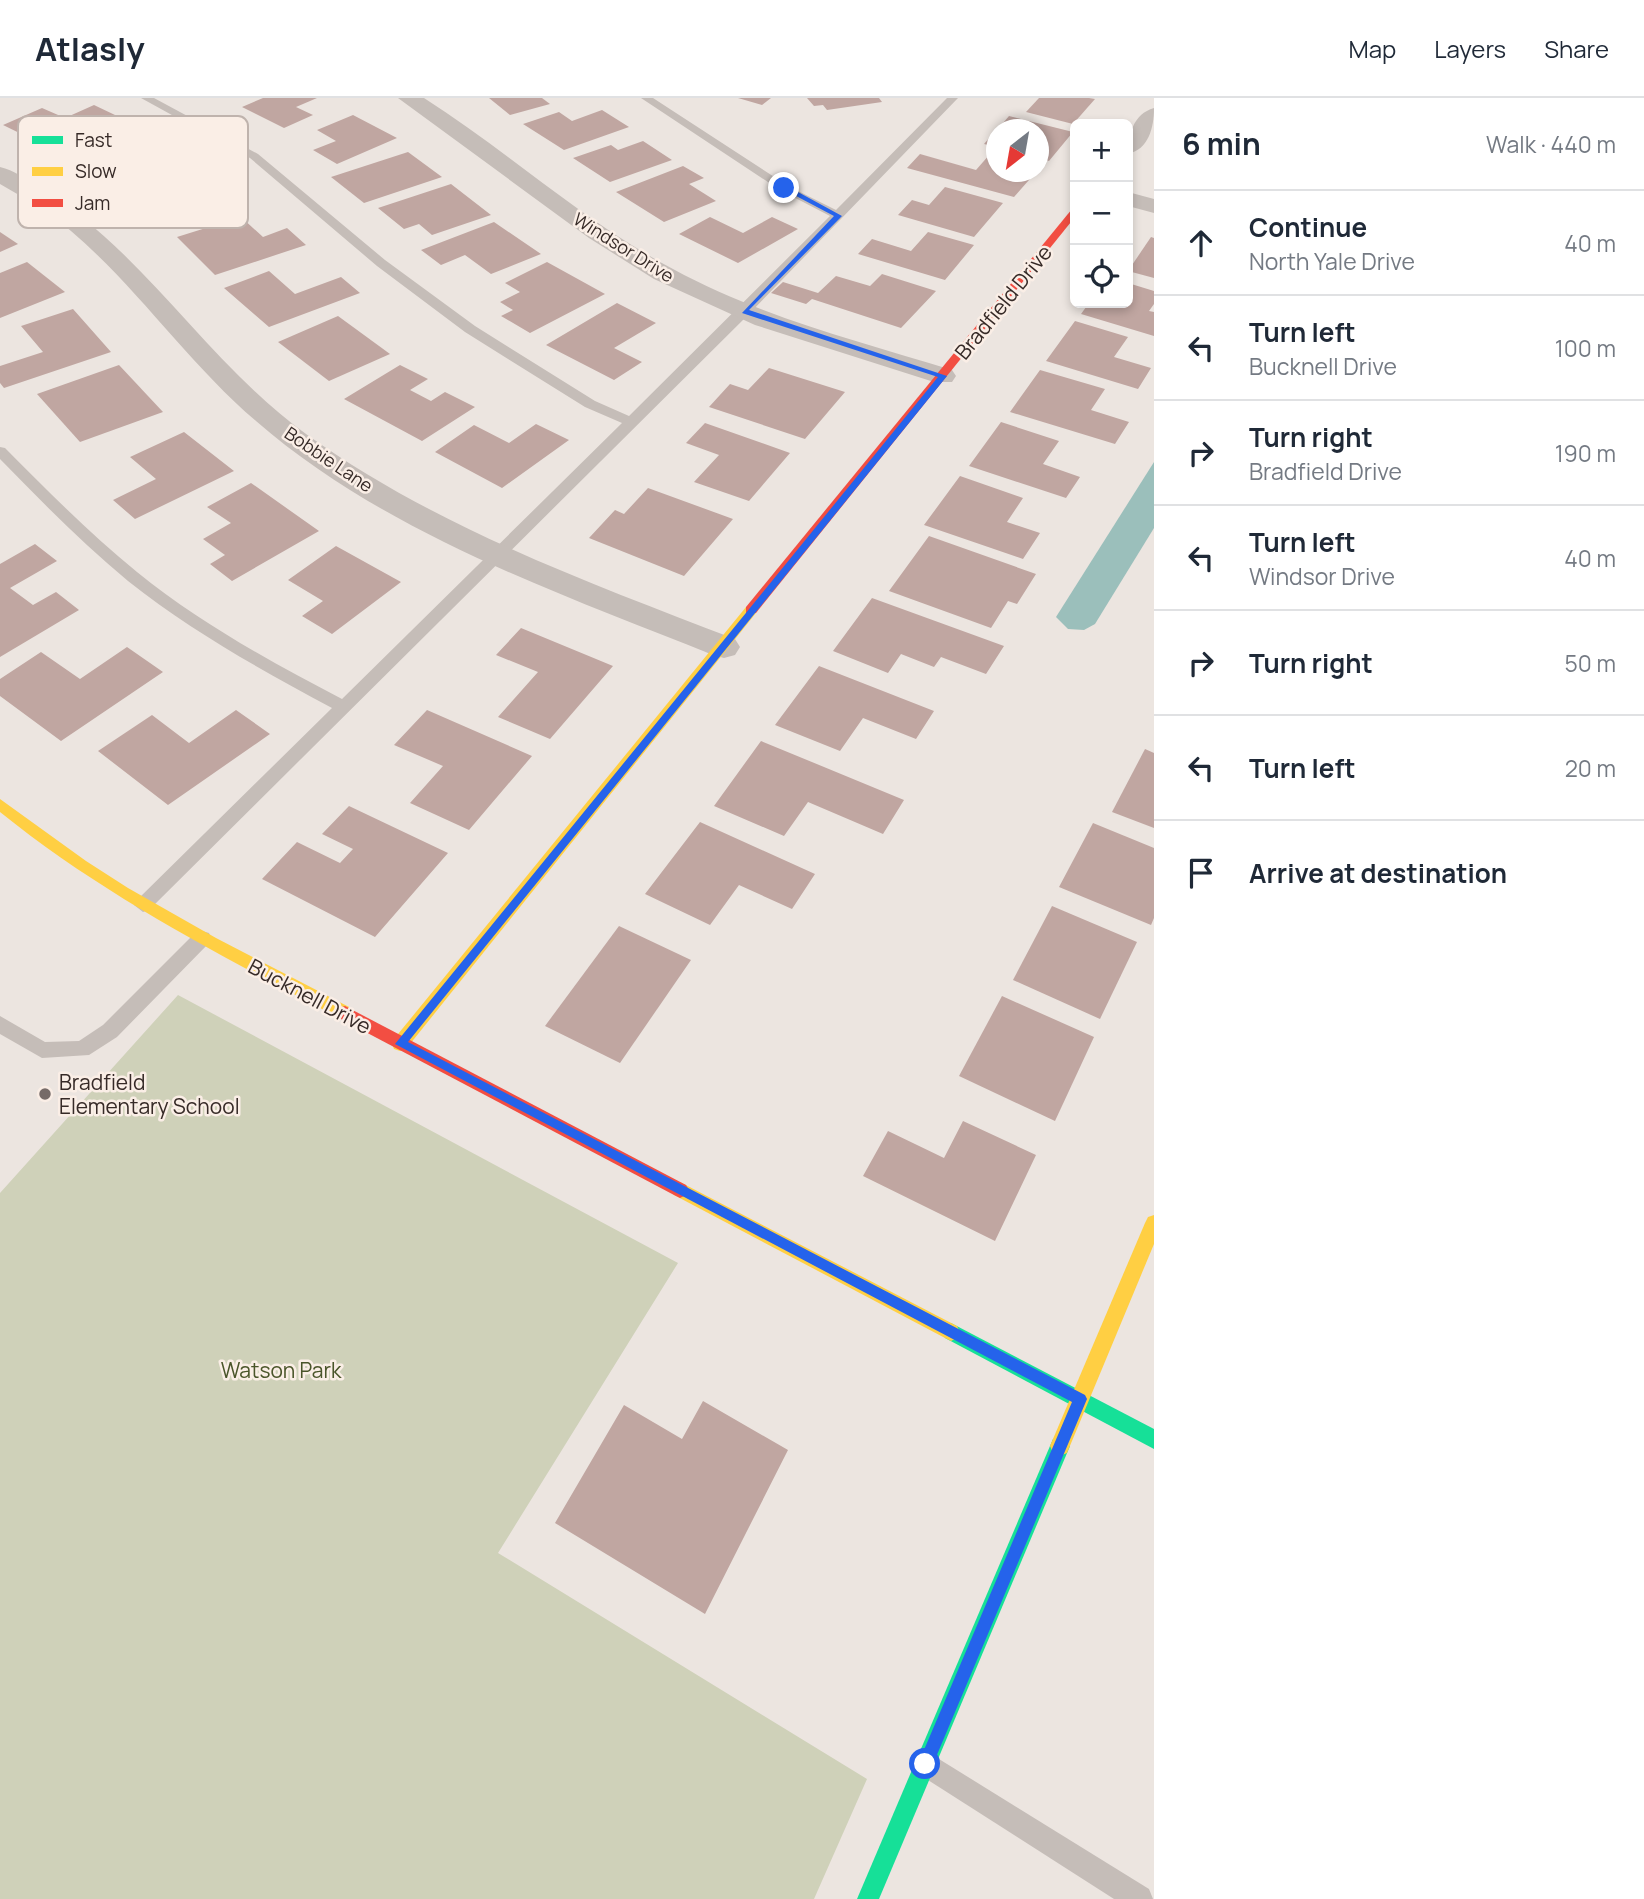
<!DOCTYPE html>
<html lang="en">
<head>
<meta charset="utf-8">
<style>
  :root { --surface:#fff; --page:#f6f6f7; --text:#1f2937; --muted:#747a83; --line:#e0e1e3 }
  body { margin:0; font-family:Manrope,sans-serif; background:var(--page); color:var(--text) }
  .controls { position:absolute; right:21px; top:21px; display:grid; overflow:hidden; border-radius:10px; box-shadow:0 4px 10px #0003 }
  .controls button { width:63px; height:63px; display:grid; place-items:center; padding:0; border:0; border-bottom:2px solid var(--line); background:var(--surface); color:var(--text); font:35px sans-serif }
  .compass { position:absolute; left:986px; top:21px; width:63px; height:63px; border-radius:50%; background:var(--surface); box-shadow:0 4px 10px #0003; rotate:211deg }
  .stop { position:absolute; width:21px; height:21px; margin:-16px; border:5px solid #2563eb; border-radius:50%; background:#fff }
  .stop.end { background:#2563eb; border-color:#fff; box-shadow:0 2px 7px #0008 }
  .list { margin:0; padding:0; list-style:none }
  h2 { display:flex; justify-content:space-between; align-items:center; height:91px; margin:0; padding:0 28px; font-size:30px }
  h2 small { font-size:23px; font-weight:400; color:var(--muted) }
  .list li { display:grid; grid-template-columns:46px 1fr auto; gap:21px; align-items:center; box-sizing:border-box; height:105px; padding:0 28px; border-top:2px solid var(--line) }
  .list b { display:block; font-size:26px; white-space:nowrap }
  .list p { margin:0; font-size:23px; white-space:nowrap; color:var(--muted) }
  .list em { font-size:23px; font-style:normal; color:var(--muted) }
  .icon { flex:none; width:38px; height:38px; fill:none; stroke:currentColor; stroke-width:2; stroke-linecap:round; stroke-linejoin:round }
  .map { position:relative; flex:none; width:1154px; height:1801px; overflow:hidden }
  header { display:flex; align-items:center; gap:42px; box-sizing:border-box; height:98px; padding:0 35px; background:var(--surface); border-bottom:2px solid var(--line) }
  header strong { font-size:33px }
  nav { display:flex; gap:38px; margin-inline-start:auto; font-size:24px }
  main { display:flex }
  aside { flex:1; background:var(--surface) }
  .map>svg:first-child { display:block }
</style>
</head>
<body>
<header>
<strong>Atlasly</strong>
<nav><a>Map</a><a>Layers</a><a>Share</a></nav>
</header>
<main>
<div class="map">
<svg width="1154" height="1801" viewBox="0 0 1154 1801">
  <rect width="100%" height="100%" fill="#ece5e0"/>
  <polygon fill="#cfd1b9" points="178,897 678,1165 498,1455 867,1681 814,1801 0,1801 0,1095"/>
  <polygon fill="#9bbfbb" points="1154,364 1154,430 1095,526 1084,532 1068,531 1056,519"/>
  <g fill="#c0a6a1">
    <polygon points="263,0 317,0 296,9 313,17 284,30 242,9"/>
    <polygon points="489,0 542,0 550,6 510,17"/>
    <polygon points="738,0 771,0 762,7"/>
    <polygon points="807,0 879,0 882,4 827,12 823,7 814,8"/>
    <polygon points="1039,0 1089,0 1095,1 1073,26 1026,14"/>
    <polygon points="94,7 115,17 46,48 3,27 42,10 65,20"/>
    <polygon points="602,12 629,29 564,52 523,26 559,14 572,23"/>
    <polygon points="353,17 397,40 337,66 313,52 336,43 317,32"/>
    <polygon points="1009,18 1073,34 1049,63 1038,60 1038,32 997,32"/>
    <polygon points="996,32 996,49 984,46"/>
    <polygon points="643,43 672,62 610,84 573,60 611,47 618,52"/>
    <polygon points="408,54 442,79 364,105 331,79"/>
    <polygon points="920,56 976,72 990,56 996,57 996,74 1036,74 1014,99 907,70"/>
    <polygon points="683,68 704,80 689,86 716,103 664,124 616,94"/>
    <polygon points="451,86 491,117 432,137 419,126 404,131 378,110"/>
    <polygon points="945,89 1003,105 974,139 898,117 912,102 929,107"/>
    <polygon points="241,119 263,139 287,130 306,147 215,177 177,139"/>
    <polygon points="710,119 743,135 772,119 798,131 738,165 679,136"/>
    <polygon points="494,124 541,156 491,176 465,157 441,167 421,152"/>
    <polygon points="0,134 18,146 0,154"/>
    <polygon points="928,134 974,147 945,182 858,156 872,141 911,153"/>
    <polygon points="1151,139 1154,140 1154,180 1128,173"/>
    <polygon points="27,164 65,194 0,220 0,175"/>
    <polygon points="547,164 605,196 530,235 501,218 513,212 500,204 520,194 505,185"/>
    <polygon points="269,173 295,196 341,179 360,195 269,229 224,190"/>
    <polygon points="882,176 936,193 901,230 812,201 806,206 771,195 783,184 818,195 836,178 870,188"/>
    <polygon points="1128,185 1154,193 1154,206 1149,213 1154,214 1154,238 1081,216 1089,205 1128,205"/>
    <polygon points="617,205 656,225 614,250 642,264 614,282 546,247"/>
    <polygon points="73,211 111,254 4,290 0,285 0,268 43,254 21,228"/>
    <polygon points="338,218 390,256 329,283 278,244"/>
    <polygon points="1075,223 1128,239 1114,259 1151,270 1138,291 1046,263"/>
    <polygon points="119,267 163,314 80,344 37,296"/>
    <polygon points="400,267 428,281 410,292 431,303 445,294 475,309 422,343 344,301"/>
    <polygon points="769,270 845,294 805,341 709,309 730,286 748,292"/>
    <polygon points="1040,272 1105,291 1091,312 1129,324 1115,346 1010,314"/>
    <polygon points="1001,324 1059,343 1043,366 1080,379 1066,400 969,368"/>
    <polygon points="705,325 790,355 749,403 694,384 719,357 686,345"/>
    <polygon points="536,326 569,342 502,390 435,354 474,327 509,345"/>
    <polygon points="184,334 234,373 135,421 113,402 156,381 130,359"/>
    <polygon points="960,378 1023,400 1007,424 1040,435 1023,461 924,427"/>
    <polygon points="251,385 319,433 232,483 210,466 225,457 203,441 231,425 207,409"/>
    <polygon points="648,390 733,421 684,478 589,440 615,412 624,416"/>
    <polygon points="929,438 1036,476 1017,506 1008,503 991,530 889,493"/>
    <polygon points="35,446 57,463 10,490 33,507 56,494 79,512 0,559 0,466"/>
    <polygon points="336,448 401,484 332,536 302,518 323,503 288,482"/>
    <polygon points="872,500 1004,548 986,576 941,559 934,569 901,556 888,575 833,553"/>
    <polygon points="521,530 613,568 550,641 498,619 538,574 496,557"/>
    <polygon points="127,549 163,574 61,643 0,598 0,581 41,554 80,581"/>
    <polygon points="819,568 934,613 916,641 863,620 840,653 775,627"/>
    <polygon points="236,612 270,636 168,707 98,653 152,617 189,645"/>
    <polygon points="427,612 532,658 469,732 410,705 443,668 394,647"/>
    <polygon points="761,643 904,702 883,736 808,704 784,738 714,708"/>
    <polygon points="1145,651 1154,655 1154,730 1112,714"/>
    <polygon points="349,708 448,755 375,839 262,781 297,744 340,765 353,751 322,736"/>
    <polygon points="700,724 815,776 792,811 739,787 710,827 645,796"/>
    <polygon points="1093,725 1154,750 1154,820 1151,827 1059,789"/>
    <polygon points="1052,808 1137,844 1100,921 1013,882"/>
    <polygon points="619,828 691,862 620,965 545,928"/>
    <polygon points="1002,898 1094,939 1055,1023 959,978"/>
    <polygon points="963,1023 1036,1057 995,1143 863,1078 888,1033 944,1060"/>
    <polygon points="703,1303 788,1352 705,1516 555,1425 624,1307 682,1341"/>
  </g>
  <g fill="none" stroke-linecap="round" stroke-linejoin="round">
    <g fill="#c5bdb8" fill-rule="evenodd">
      <path d="M 141,0 L 154,0 L 258,56 L 385,162 L 475,228 L 595,303 L 629,318 L 830,118 L 780,92 L 641,0 L 653,0 L 788,88 L 836,112 L 947,0 L 958,0 L 749,216 L 149,812 L 143,814 L 134,807 L 137,802 L 332,610 C 261,572 191,533 128,483 C 82,445 41,403 0,361 L 0,349 L 5,350 C 48,393 90,436 137,474 C 200,525 271,564 342,601 L 622,325 L 585,309 L 465,234 L 377,168 L 250,60 Z"/>
      <polygon points="202,833 209,835 211,840 209,845 117,939 89,957 42,960 0,936 0,918 45,944 79,943 103,927 195,835"/>
      <polygon points="926,1653 1149,1791 1153,1801 1114,1801 917,1675 913,1666 917,1657"/>
    </g>
    <g fill="#c5bdb8" fill-rule="evenodd">
      <path d="M 398,0 L 424,0 C 509,54 584,124 673,171 C 761,219 858,243 952,272 L 956,278 L 952,284 L 934,284 L 755,227 L 654,181 L 589,140 Z"/>
      <path d="M 1154,10 C 1154,29 1149,51 1128,56 C 1128,37 1133,16 1154,10 Z"/>
      <path d="M 0,69 C 14,72 25,81 37,88 C 143,151 206,264 306,336 C 436,429 587,484 735,541 L 740,549 L 735,557 L 724,560 L 713,557 C 556,494 385,435 256,323 C 188,265 138,190 71,133 C 49,114 24,100 0,86 Z"/>
      <polygon points="1128,94 1154,101 1154,115 1128,108"/>
    </g>
    <g fill="#16e098" fill-rule="evenodd">
      <polygon points="951,1225 1154,1331 1154,1351 945,1240 942,1234 945,1228"/>
      <polygon points="1060,1338 1067,1341 1070,1348 879,1801 857,1801 1053,1341"/>
    </g>
    <g fill="#ffcf43" fill-rule="evenodd">
      <polygon points="751,508 756,509 756,515 406,951 400,953 394,951 392,946 394,941 746,509"/>
      <path d="M 0,701 L 86,763 L 128,790 L 216,840 L 351,910 L 353,915 L 351,920 L 339,920 C 222,858 104,798 0,714 Z"/>
      <polygon points="680,1084 957,1228 960,1234 957,1240 951,1243 945,1240 674,1097 671,1092 674,1087"/>
      <polygon points="1154,1117 1154,1146 1067,1355 1060,1358 1053,1355 1050,1348 1145,1125 1148,1119"/>
    </g>
    <g fill="#f24e42" fill-rule="evenodd">
      <polygon points="1075,110 1075,119 756,515 746,515 746,509 1072,111"/>
      <polygon points="345,908 686,1087 689,1092 686,1097 680,1100 674,1097 339,920 337,915 339,910"/>
    </g>
  </g>
  <polygon fill="#2563eb" points="787,88 842,118 749,212 947,278 408,944 1085,1297 1087,1301 931,1671 925,1673 918,1666 1072,1304 395,946 938,279 742,215 834,118 781,90"/>
  <circle fill="#766b68" stroke="#faeee6" stroke-width="2.5" cx="45" cy="996" r="7"/>
  <g text-anchor="middle" dominant-baseline="central" stroke-width="5" stroke-linejoin="round" paint-order="stroke">
    <g font-size="18" fill="#362a27" stroke="#faeee6">
      <text transform="translate(624 149) rotate(32)">Windsor Drive</text>
      <text transform="translate(329 361) rotate(34)">Bobbie Lane</text>
    </g>
    <g font-size="21" fill="#362a27" stroke="#faeee6">
      <text transform="translate(1003 204) rotate(-51)">Bradfield Drive</text>
      <text transform="translate(310 898) rotate(28)">Bucknell Drive</text>
    </g>
    <g font-size="21" fill="#362a27" stroke="#faeee6" text-anchor="start">
      <text x="59" y="984">Bradfield<tspan x="59" dy="24">Elementary School</tspan></text>
    </g>
    <g font-size="21" fill="#4a552a" stroke="#faeee6">
      <text x="281" y="1272">Watson Park</text>
    </g>
  </g>
  <rect x="18" y="18" width="230" height="112" rx="10" fill="#faeee6" stroke="#bfb3ad" stroke-width="2"/>
  <rect x="32" y="38" width="31" height="8" fill="#16e098"/>
  <rect x="32" y="69" width="31" height="9" fill="#ffcf43"/>
  <rect x="32" y="101" width="31" height="8" fill="#f24e42"/>
  <g font-size="19" fill="#362a27">
    <text x="75" y="49">Fast</text>
    <text x="75" y="80">Slow</text>
    <text x="75" y="112">Jam</text>
  </g>
</svg>
<div class="controls">
<button>+</button>
<button>−</button>
<button><svg class="icon" aria-label="locate" viewBox="0 0 24 24"><circle cx="12" cy="12" r="6"/><path d="M12 2v4M12 18v4M2 12h4M18 12h4"/></svg></button>
</div>
<svg class="compass" viewBox="-18 -18 36 36"><path d="M0-13l5 13h-10z" fill="#e53935"/><path d="M0 13l5-13h-10z" fill="#747a83"/></svg>
<div class="stop" style="left:925px;top:1666px"></div>
<div class="stop end" style="left:784px;top:90px"></div>
</div>
<aside>
<h2>6 min<small>Walk · 440 m</small></h2>
<ul class="list">
<li><svg class="icon" aria-label="ahead" viewBox="0 0 24 24"><path d="M12 20V5M6 11l6-6 6 6"/></svg><div><b>Continue</b><p>North Yale Drive</p></div><em>40 m</em></li>
<li><svg class="icon" aria-label="left" viewBox="0 0 24 24"><path d="M17 20v-9H6M10 6l-5 5 5 5"/></svg><div><b>Turn left</b><p>Bucknell Drive</p></div><em>100 m</em></li>
<li><svg class="icon" aria-label="right" viewBox="0 0 24 24"><path d="M7 20v-9h11M14 6l5 5-5 5"/></svg><div><b>Turn right</b><p>Bradfield Drive</p></div><em>190 m</em></li>
<li><svg class="icon" aria-label="left" viewBox="0 0 24 24"><path d="M17 20v-9H6M10 6l-5 5 5 5"/></svg><div><b>Turn left</b><p>Windsor Drive</p></div><em>40 m</em></li>
<li><svg class="icon" aria-label="right" viewBox="0 0 24 24"><path d="M7 20v-9h11M14 6l5 5-5 5"/></svg><div><b>Turn right</b></div><em>50 m</em></li>
<li><svg class="icon" aria-label="left" viewBox="0 0 24 24"><path d="M17 20v-9H6M10 6l-5 5 5 5"/></svg><div><b>Turn left</b></div><em>20 m</em></li>
<li><svg class="icon" aria-label="arrive" viewBox="0 0 24 24"><path d="M6 21V4h12l-3 4 3 4H6"/></svg><div><b>Arrive at destination</b></div></li>
</ul>
</aside>
</main>
</body>
</html>
